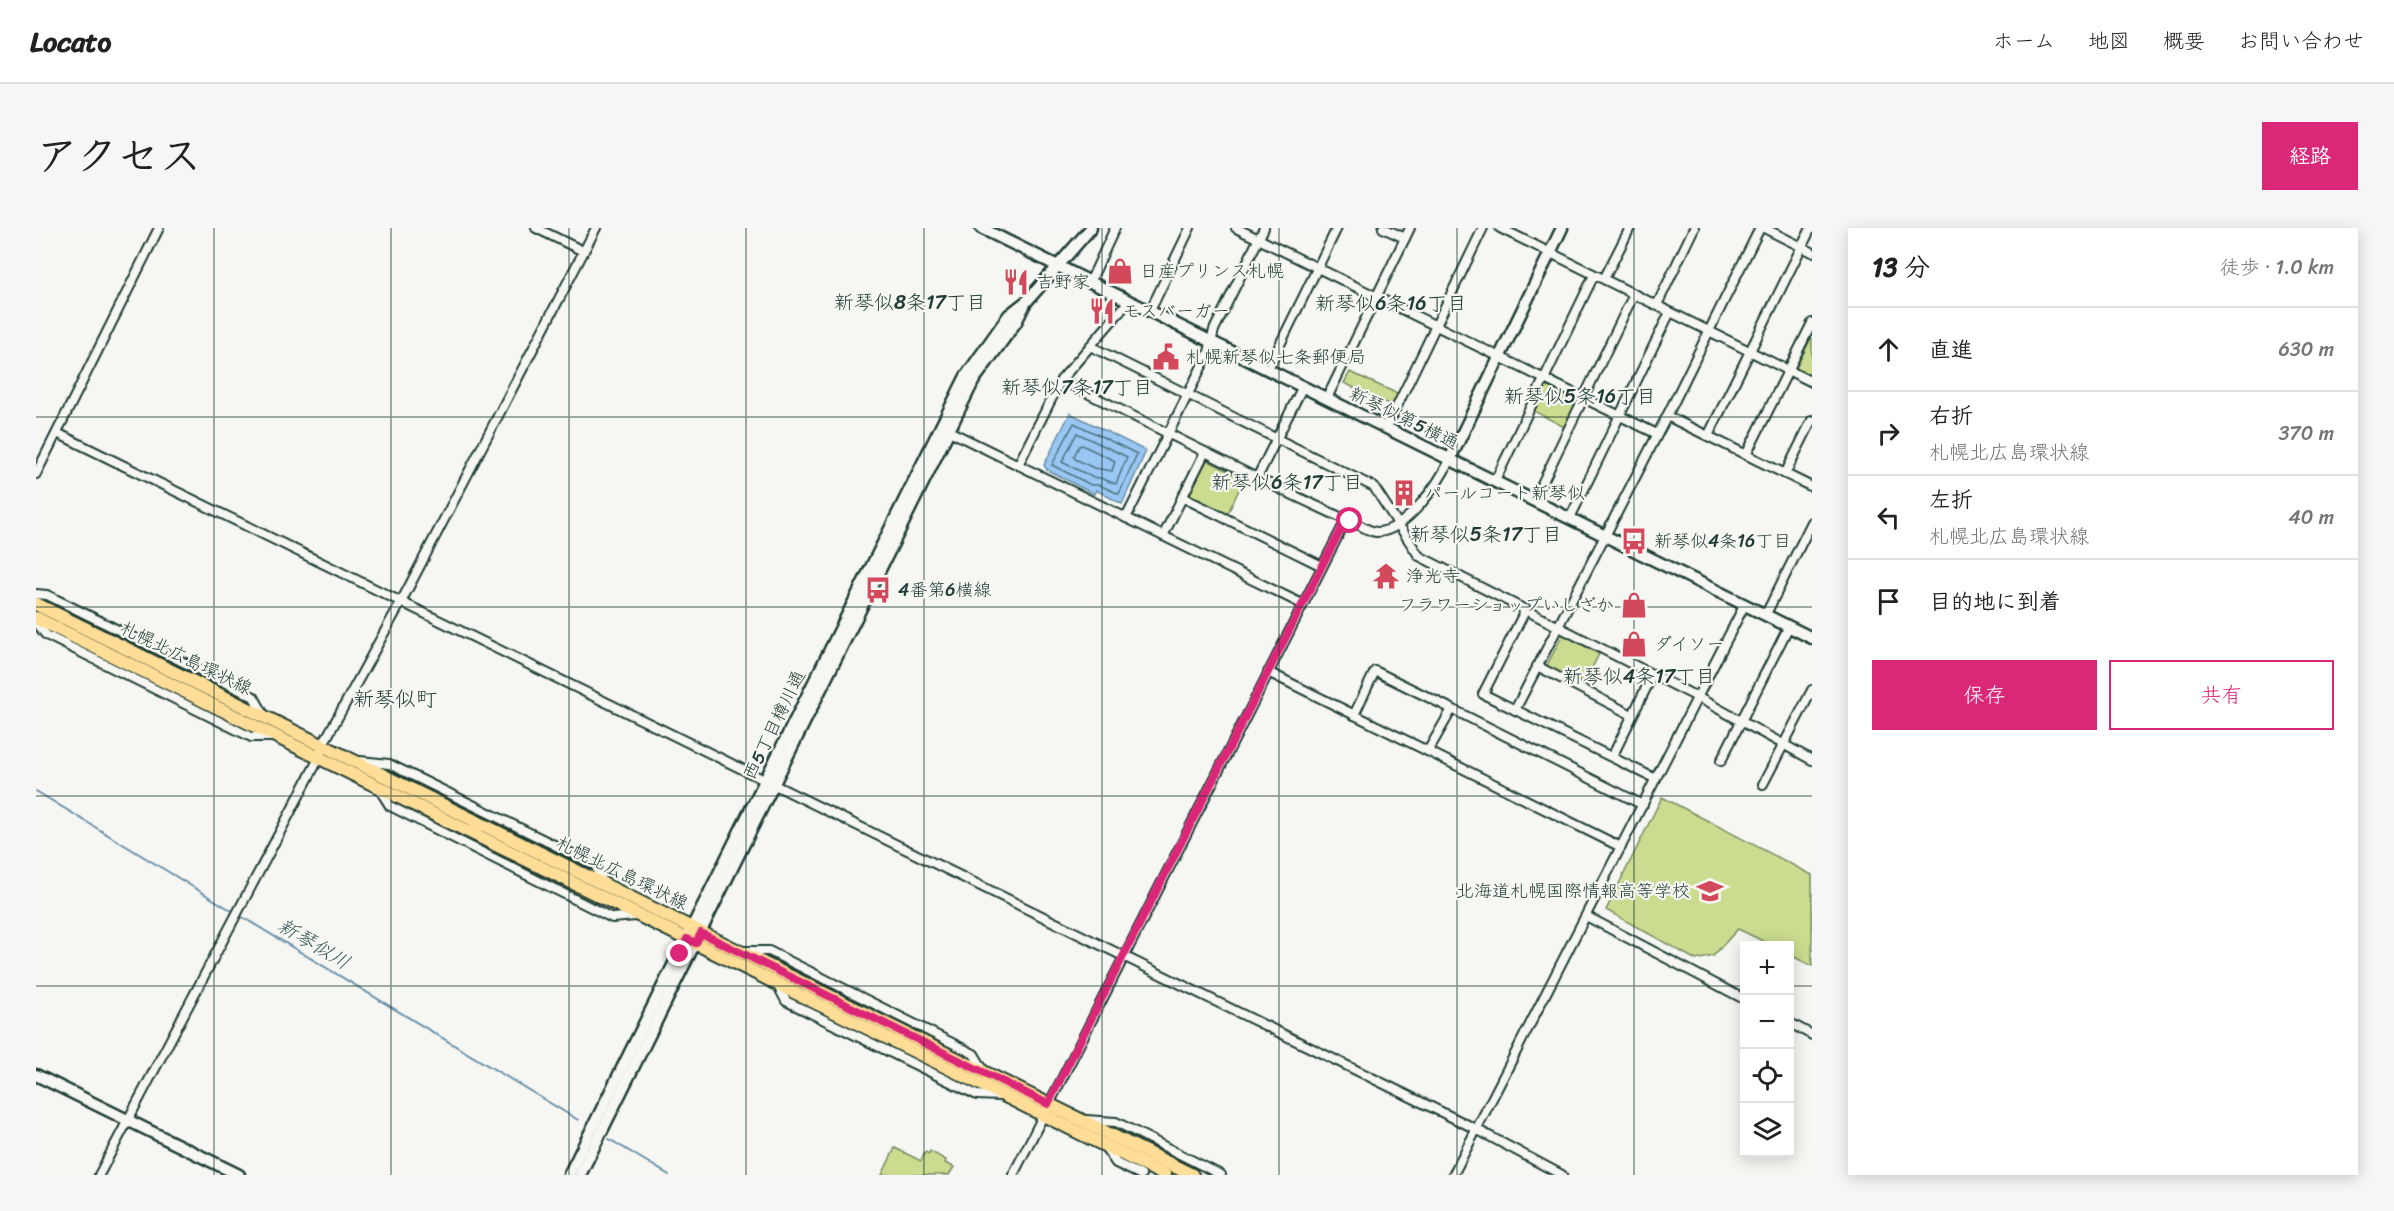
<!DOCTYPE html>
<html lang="ja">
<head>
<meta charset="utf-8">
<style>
  :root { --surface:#fff; --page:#f6f6f6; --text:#222; --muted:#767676; --line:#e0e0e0; --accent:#db2777 }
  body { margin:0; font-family:Sriracha,"Klee One",sans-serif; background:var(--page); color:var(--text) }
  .controls { position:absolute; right:18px; bottom:18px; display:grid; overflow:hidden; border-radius:0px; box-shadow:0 3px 15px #0003 }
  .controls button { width:54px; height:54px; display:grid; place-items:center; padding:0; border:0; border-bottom:2px solid var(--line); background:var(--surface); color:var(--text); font:30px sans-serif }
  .stop { position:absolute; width:18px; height:18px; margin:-14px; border:4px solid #db2777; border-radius:50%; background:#fff }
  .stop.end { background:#db2777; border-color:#fff; box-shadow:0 2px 6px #0008 }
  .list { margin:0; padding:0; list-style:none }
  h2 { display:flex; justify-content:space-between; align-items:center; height:78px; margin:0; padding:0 24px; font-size:26px }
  h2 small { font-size:20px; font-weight:400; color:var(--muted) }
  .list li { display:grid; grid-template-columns:39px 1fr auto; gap:18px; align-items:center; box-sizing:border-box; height:84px; padding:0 24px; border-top:2px solid var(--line) }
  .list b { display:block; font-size:22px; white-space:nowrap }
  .list p { margin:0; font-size:20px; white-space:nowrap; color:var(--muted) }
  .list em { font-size:20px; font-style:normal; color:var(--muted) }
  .actions { display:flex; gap:12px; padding:18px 24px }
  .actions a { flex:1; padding:14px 0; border:2px solid var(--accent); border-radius:0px; text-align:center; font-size:21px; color:var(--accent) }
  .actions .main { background:var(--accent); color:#fff }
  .icon { flex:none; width:33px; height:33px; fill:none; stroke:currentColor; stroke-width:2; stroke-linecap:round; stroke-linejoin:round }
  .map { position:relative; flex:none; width:1776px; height:947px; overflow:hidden; border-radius:0px }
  header { display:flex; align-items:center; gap:36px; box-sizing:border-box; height:84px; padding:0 30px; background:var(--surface); border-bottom:2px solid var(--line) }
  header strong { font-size:28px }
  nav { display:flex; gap:33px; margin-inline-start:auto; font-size:21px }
  .intro { display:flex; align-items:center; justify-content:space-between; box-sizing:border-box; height:144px; padding:0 36px }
  h1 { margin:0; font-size:42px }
  .button { padding:15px 27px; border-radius:0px; background:var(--accent); color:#fff; font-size:21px; font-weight:700 }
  main { display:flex; gap:36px; padding:0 36px }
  aside { flex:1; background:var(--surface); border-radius:0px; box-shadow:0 3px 15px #0003 }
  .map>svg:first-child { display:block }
</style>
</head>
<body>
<header>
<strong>Locato</strong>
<nav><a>ホーム</a><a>地図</a><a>概要</a><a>お問い合わせ</a></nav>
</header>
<div class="intro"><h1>アクセス</h1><a class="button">経路</a></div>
<main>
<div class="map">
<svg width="1776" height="947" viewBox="0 0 1776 947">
  <rect width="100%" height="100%" fill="#f6f6f2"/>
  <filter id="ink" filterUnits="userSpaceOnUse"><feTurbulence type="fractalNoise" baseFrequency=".0167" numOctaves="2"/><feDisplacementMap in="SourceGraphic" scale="12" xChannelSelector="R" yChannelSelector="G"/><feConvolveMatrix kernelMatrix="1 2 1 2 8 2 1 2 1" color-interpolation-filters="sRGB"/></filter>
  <g filter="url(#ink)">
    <g fill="#cbdb8f" stroke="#758c62" stroke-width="1.5">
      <polygon points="1775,110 1776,110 1776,150 1759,142"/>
      <polygon points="1314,144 1362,166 1357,178 1308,155"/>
      <polygon points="1510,158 1541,174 1528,199 1498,183"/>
      <polygon points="1171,232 1208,251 1191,287 1152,269"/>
      <polygon points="1527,406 1563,426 1547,458 1510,439"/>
      <polygon points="1626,569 1776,647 1776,738 1754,727 1754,718 1735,717 1702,701 1677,728 1660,732 1570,682"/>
      <polygon points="859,920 885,933 889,924 893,926 894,923 910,932 909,935 918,939 913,947 846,947"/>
    </g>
    <polygon fill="#99c6f3" stroke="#688fa7" stroke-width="1.5" points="1034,185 1110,223 1086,276 1060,262 1058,266 1011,242 1008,237"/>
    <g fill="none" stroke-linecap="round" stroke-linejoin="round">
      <g stroke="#507480" stroke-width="1.5">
        <polygon points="1038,195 1101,226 1083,266 1063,257 1055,257 1016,237"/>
        <polygon points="1041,205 1091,229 1080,256 1064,250 1056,249 1026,234"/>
        <polygon points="1046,217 1079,233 1076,243 1058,240 1039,231 1038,228 1043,218"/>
      </g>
      <g stroke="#688fa7" stroke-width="2">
        <polyline points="0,563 198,684"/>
        <polyline points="203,687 542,892"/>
        <polyline points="573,911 633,947"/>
      </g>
      <g stroke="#1f3d34" stroke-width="12">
        <g id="street">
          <polyline points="500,0 547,23"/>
          <polyline points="1200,0 1621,206"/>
          <polyline points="1347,0 1369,10"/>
          <polyline points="1464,0 1776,154"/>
          <polyline points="1728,0 1776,24"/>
          <polyline points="1568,51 1594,0"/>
          <polyline points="1054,54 1079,0"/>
          <polyline points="1621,77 1658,0"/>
          <polyline points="1114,83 1154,0"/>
          <polyline points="1054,118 1338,259 1383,328 1661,469 1776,532"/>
          <polyline points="1232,141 1301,0"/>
          <polyline points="1025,152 1221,250 1304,289 1311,294"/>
          <polyline points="1291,170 1374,0"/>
          <polyline points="1631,188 1776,259"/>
          <polyline points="1351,199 1447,0"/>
          <polyline points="909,201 1266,376"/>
          <polyline points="21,205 1440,901 1526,947"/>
          <polyline points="1672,208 1775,0"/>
          <polyline points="1710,227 1776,95"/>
          <polyline points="982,237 1025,152 1093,73"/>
          <polyline points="0,246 123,0"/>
          <polyline points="1749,246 1776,192"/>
          <polyline points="1221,250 1267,158"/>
          <polyline points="1459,253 1558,47"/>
          <polyline points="1146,269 1286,338"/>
          <polyline points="1498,272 1598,66"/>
          <polyline points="1090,290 1173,124 1178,102 1228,0"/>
          <polyline points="1534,290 1634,84"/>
          <polyline points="1127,308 1169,224"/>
          <polyline points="0,366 11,367 218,469 228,487"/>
          <polyline points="1490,381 1447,466 1620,551"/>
          <polyline points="1730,386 1776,294"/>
          <polyline points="0,395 10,407 215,509 235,509"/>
          <polyline points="1501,438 1596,487"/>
          <polyline points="1232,444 1585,619"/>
          <polyline points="1479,482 1631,188 1724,0"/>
          <polyline points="1318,487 1339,443 1416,481"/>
          <polyline points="1392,523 1416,481 1607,577"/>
          <polyline points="1576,529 1617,446"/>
          <polyline points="324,533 353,536 559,637 568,656"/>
          <polyline points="1685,533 1753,398"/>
          <polyline points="1727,556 1776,462"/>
          <polyline points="344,562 354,578 576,690 600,688"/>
          <polyline points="1550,688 1708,771"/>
          <polyline points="707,723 733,723 938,826 948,843"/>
          <polyline points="742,758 750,773 941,867 963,868"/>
          <polyline points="1754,795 1776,807"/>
          <polyline points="1050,892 1080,894 1185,947"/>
          <polyline points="1069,919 1080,935 1105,947"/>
          <polyline points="63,947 283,530 286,518 365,374 560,0"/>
          <path d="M 977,947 L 1307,298 L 1315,293 C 1323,296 1331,303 1340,304 C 1369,305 1404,254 1414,231"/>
          <polyline points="1417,947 1709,376"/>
        </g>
      </g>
      <g stroke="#1f3d34" stroke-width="15">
        <g id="secondary">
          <polyline points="945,0 1776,410"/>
          <polyline points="1414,231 1526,0"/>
          <polyline points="0,847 203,947"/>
          <polyline points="533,947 930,148 973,87 991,73 1055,0"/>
          <polyline points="544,947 938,152 980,94 988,78"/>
        </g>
      </g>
      <g stroke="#1f3d34" stroke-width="16">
        <g id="primary">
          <polyline points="0,376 1156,947"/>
          <polyline points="0,390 1129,947"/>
        </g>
      </g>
      <use href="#street" stroke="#f6f6f2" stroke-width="8"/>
      <use href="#secondary" stroke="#f6f6f2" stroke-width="10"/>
      <use href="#primary" stroke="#fedd96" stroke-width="12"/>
    </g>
  </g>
  <g fill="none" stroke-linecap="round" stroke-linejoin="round" filter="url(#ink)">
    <polyline stroke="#db2777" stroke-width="8" points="644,726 651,711 660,715 665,705 1012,876 1286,338 1308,296 1314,293"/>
  </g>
  <path fill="none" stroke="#1f3d34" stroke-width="1.5" stroke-opacity="0.55" d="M 178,0 L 178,947M 355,0 L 355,947M 533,0 L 533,947M 710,0 L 710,947M 888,0 L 888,947M 1066,0 L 1066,947M 1243,0 L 1243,947M 1421,0 L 1421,947M 1598,0 L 1598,947M 0,189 L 1776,189M 0,379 L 1776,379M 0,568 L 1776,568M 0,758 L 1708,758M 1754,758 L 1776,758"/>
  <defs>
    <g id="shop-bare" transform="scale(2.07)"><path d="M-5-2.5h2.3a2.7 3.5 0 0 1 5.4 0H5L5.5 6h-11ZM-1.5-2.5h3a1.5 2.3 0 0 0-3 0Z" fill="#d1495b" stroke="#f6f6f2" stroke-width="2.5" paint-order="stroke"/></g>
    <g id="restaurant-bare" transform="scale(2.07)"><path d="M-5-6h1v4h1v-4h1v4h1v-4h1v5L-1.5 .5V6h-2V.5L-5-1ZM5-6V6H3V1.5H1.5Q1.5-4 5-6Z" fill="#d1495b" stroke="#f6f6f2" stroke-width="2.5" paint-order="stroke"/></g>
    <g id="civic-bare" transform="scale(2.07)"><path d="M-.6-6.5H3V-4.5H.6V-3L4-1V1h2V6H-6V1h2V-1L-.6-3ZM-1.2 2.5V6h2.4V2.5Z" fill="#d1495b" stroke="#f6f6f2" stroke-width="2.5" paint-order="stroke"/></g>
    <g id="building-bare" transform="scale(2.07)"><path d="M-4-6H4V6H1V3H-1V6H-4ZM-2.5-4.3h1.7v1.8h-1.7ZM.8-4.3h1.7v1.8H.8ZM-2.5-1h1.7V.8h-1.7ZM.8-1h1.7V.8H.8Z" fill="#d1495b" stroke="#f6f6f2" stroke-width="2.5" paint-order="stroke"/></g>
    <g id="bus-bare" transform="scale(2.07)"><path d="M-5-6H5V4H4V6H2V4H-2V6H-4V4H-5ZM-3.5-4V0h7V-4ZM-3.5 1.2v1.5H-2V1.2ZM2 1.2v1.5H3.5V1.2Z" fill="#d1495b" stroke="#f6f6f2" stroke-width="2.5" paint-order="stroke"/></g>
    <g id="temple-bare" transform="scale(2.07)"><path d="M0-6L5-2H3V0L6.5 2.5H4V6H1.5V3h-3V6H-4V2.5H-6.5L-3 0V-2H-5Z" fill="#d1495b" stroke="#f6f6f2" stroke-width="2.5" paint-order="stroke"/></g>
    <g id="school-bare" transform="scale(2.07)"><path d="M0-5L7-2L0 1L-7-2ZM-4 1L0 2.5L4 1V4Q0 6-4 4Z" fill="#d1495b" stroke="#f6f6f2" stroke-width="2.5" paint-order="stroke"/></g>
  </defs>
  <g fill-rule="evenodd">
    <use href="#shop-bare" x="1084" y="43"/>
    <use href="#restaurant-bare" x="980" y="54"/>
    <use href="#restaurant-bare" x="1066" y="83"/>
    <use href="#civic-bare" x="1130" y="129"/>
    <use href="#building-bare" x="1368" y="265"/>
    <use href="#bus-bare" x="1598" y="313"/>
    <use href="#temple-bare" x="1350" y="348"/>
    <use href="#bus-bare" x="842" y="362"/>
    <use href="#shop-bare" x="1598" y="377"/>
    <use href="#shop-bare" x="1598" y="416"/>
    <use href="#school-bare" x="1674" y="663"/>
  </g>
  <g text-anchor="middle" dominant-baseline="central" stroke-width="4.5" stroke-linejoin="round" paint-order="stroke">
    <g font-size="18" fill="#1f3d34" stroke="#f6f6f2" text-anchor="start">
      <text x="1104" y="43">日産プリンス札幌</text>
      <text x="1000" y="54">吉野家</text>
      <text x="1086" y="83">モスバーガー</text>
      <text x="1150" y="129">札幌新琴似七条郵便局</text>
      <text x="1388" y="265">パールコート新琴似</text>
      <text x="1618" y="313">新琴似4条16丁目</text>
      <text x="1370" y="348">浄光寺</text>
      <text x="862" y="362">4番第6横線</text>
      <text x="1578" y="377" text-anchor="end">フラワーショップいしざか</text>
      <text x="1618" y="416">ダイソー</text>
      <text x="1654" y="663" text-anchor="end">北海道札幌国際情報高等学校</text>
    </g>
    <g font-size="18" fill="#1f3d34" stroke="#f6f6f2">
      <text transform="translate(1368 190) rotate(26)">新琴似第5横通</text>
      <text transform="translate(150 430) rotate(26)">札幌北広島環状線</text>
      <text transform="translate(738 497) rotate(-64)">西5丁目樽川通</text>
      <text transform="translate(586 645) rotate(26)">札幌北広島環状線</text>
    </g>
    <g font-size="20" fill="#1f3d34" stroke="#f6f6f2">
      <text x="874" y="74">新琴似8条17丁目</text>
      <text x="1355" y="75">新琴似6条16丁目</text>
      <text x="1041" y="159">新琴似7条17丁目</text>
      <text x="1544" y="168">新琴似5条16丁目</text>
      <text x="1251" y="254">新琴似6条17丁目</text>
      <text x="1450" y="306">新琴似5条17丁目</text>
      <text x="1603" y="448">新琴似4条17丁目</text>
    </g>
    <g font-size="20" font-style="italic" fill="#37585a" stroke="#f6f6f2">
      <text transform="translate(278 716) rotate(31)">新琴似川</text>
    </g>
    <g font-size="21" fill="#1f3d34" stroke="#f6f6f2">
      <text x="359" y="471">新琴似町</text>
    </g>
  </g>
</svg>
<div class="controls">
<button>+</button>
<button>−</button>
<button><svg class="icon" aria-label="locate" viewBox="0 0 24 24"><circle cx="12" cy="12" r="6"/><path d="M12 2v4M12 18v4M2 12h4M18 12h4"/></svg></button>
<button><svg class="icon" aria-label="layers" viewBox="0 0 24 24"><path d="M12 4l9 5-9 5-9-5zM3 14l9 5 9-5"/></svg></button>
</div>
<div class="stop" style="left:1314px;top:293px"></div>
<div class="stop end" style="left:644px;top:726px"></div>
</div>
<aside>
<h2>13 分<small>徒歩 · 1.0 km</small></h2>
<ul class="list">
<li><svg class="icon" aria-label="ahead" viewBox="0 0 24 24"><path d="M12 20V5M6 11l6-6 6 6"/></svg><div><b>直進</b></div><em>630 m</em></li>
<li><svg class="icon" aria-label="right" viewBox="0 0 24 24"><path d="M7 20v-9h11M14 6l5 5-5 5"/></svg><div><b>右折</b><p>札幌北広島環状線</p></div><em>370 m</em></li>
<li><svg class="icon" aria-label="left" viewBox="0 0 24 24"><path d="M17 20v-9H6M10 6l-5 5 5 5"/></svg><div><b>左折</b><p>札幌北広島環状線</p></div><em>40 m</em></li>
<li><svg class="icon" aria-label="arrive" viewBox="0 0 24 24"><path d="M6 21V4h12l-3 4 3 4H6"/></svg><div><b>目的地に到着</b></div></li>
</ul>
<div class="actions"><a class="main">保存</a><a>共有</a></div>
</aside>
</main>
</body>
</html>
